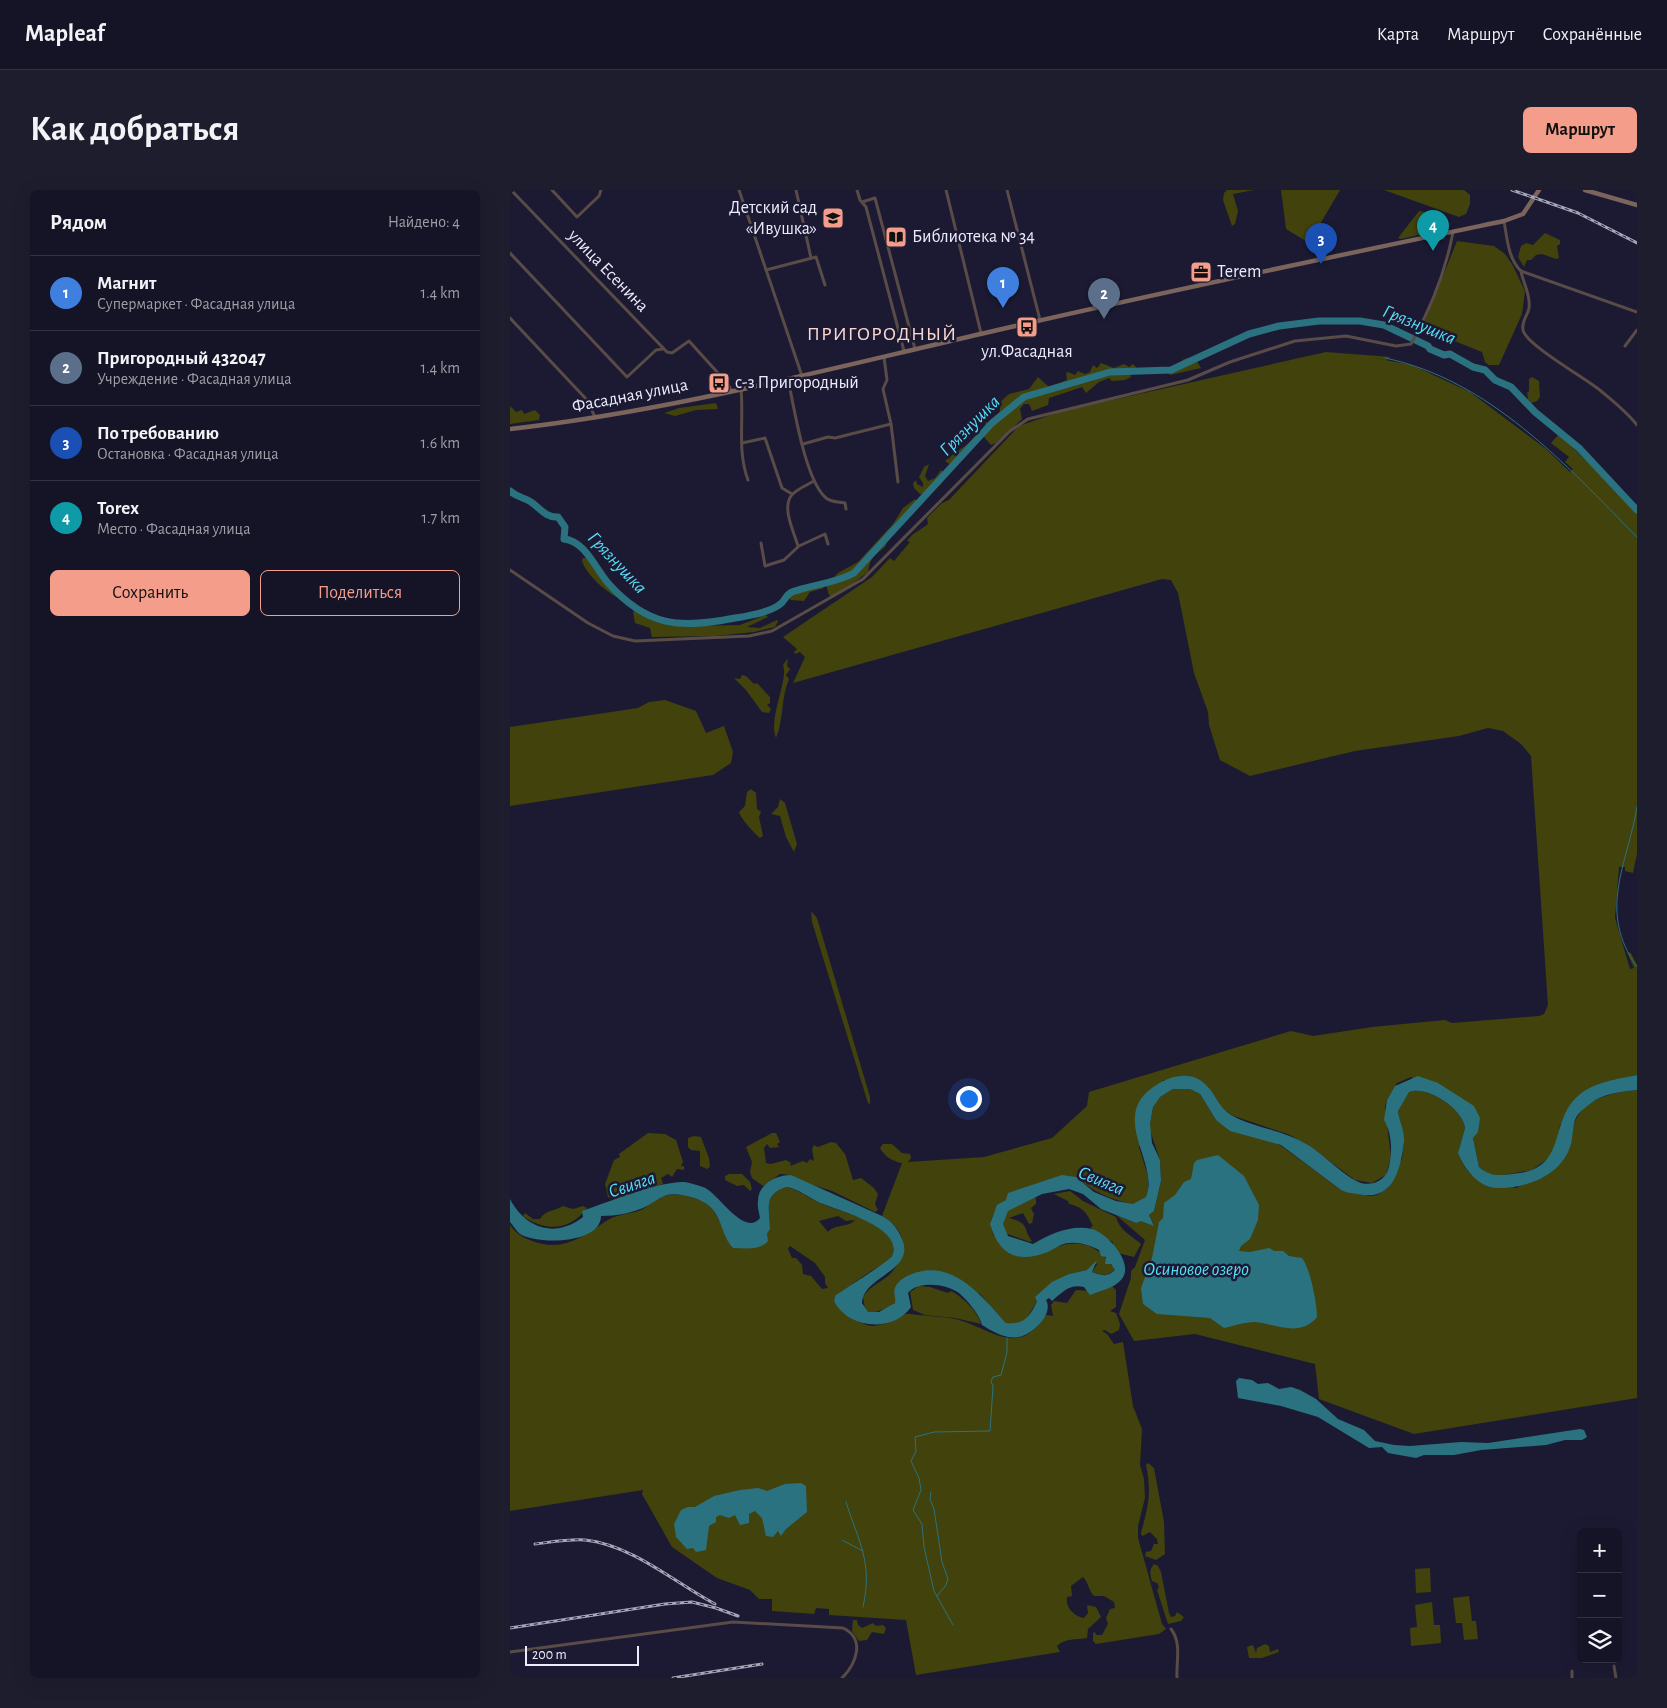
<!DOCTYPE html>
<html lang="ru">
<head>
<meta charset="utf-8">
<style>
  :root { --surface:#151426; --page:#1e1d2e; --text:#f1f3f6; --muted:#9d9ea7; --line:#343343; --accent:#f49d8b }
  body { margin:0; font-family:"Alegreya Sans",sans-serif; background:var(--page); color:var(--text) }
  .controls { position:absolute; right:15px; bottom:15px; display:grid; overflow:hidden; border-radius:8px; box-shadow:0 5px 20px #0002 }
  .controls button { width:45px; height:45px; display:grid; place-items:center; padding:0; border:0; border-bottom:1px solid var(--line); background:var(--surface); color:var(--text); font:25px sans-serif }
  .scale { position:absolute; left:15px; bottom:12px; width:114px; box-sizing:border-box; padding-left:5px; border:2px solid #ebebfc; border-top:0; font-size:14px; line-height:18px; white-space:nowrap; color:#ebebfc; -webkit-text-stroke:4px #1c1a32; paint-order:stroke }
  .you { position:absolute; left:458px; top:908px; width:18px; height:18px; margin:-12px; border:4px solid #fff; border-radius:50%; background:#1a73e8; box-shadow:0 0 0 8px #1a73e833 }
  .badge { display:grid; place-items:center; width:32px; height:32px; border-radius:50%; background:var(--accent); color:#fff; font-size:16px; font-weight:700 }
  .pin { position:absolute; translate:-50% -41px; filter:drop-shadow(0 1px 2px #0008) }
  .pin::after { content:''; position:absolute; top:26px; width:18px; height:15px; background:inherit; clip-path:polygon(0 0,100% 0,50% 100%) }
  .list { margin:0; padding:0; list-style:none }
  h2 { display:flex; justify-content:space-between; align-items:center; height:65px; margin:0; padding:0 20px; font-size:21px }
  h2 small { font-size:16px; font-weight:400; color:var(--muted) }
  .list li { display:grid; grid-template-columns:32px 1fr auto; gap:15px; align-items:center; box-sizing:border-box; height:75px; padding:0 20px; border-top:1px solid var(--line) }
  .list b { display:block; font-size:19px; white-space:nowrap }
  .list p { margin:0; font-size:16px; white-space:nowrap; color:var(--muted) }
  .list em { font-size:16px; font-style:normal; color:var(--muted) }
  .actions { display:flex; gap:10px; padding:15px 20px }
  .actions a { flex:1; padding:11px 0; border:1px solid var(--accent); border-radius:8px; text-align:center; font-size:18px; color:var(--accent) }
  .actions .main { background:var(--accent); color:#111 }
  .icon { flex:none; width:28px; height:28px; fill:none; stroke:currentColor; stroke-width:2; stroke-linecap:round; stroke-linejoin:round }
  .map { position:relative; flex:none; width:1127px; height:1488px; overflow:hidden; border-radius:8px }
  header { display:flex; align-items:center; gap:30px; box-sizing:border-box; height:70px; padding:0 25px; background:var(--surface); border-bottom:1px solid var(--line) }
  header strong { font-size:24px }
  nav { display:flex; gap:28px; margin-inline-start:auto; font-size:18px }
  .intro { display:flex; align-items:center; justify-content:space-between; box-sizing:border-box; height:120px; padding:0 30px }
  h1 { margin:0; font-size:35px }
  .button { padding:12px 22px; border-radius:8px; background:var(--accent); color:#111; font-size:18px; font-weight:700 }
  main { display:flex; gap:30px; padding:0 30px }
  aside { flex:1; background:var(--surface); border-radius:8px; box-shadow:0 5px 20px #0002 }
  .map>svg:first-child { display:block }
</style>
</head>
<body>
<header>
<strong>Mapleaf</strong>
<nav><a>Карта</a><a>Маршрут</a><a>Сохранённые</a></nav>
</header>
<div class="intro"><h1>Как добраться</h1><a class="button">Маршрут</a></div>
<main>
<aside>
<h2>Рядом<small>Найдено: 4</small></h2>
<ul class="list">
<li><span class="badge" style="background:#3f7fe0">1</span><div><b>Магнит</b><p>Супермаркет · Фасадная улица</p></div><em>1.4 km</em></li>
<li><span class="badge" style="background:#5c6f8a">2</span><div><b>Пригородный 432047</b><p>Учреждение · Фасадная улица</p></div><em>1.4 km</em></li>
<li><span class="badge" style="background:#1a4fb4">3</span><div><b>По требованию</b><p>Остановка · Фасадная улица</p></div><em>1.6 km</em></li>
<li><span class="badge" style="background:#0f9aa8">4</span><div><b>Torex</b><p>Место · Фасадная улица</p></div><em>1.7 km</em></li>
</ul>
<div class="actions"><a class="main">Сохранить</a><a>Поделиться</a></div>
</aside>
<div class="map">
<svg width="1127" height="1488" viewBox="0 0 1127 1488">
  <rect width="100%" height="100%" fill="#1c1a32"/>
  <g fill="#41420c" fill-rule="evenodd">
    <polygon points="717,0 744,0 723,4 728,21 725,34 722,36 713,10 714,3"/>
    <polygon points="771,0 830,0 799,53 776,39"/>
    <polygon points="874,0 954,0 960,5 960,14 956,24 949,27"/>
    <path d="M 909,21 C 922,22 923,30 926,41 L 891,49 L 888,48 Z"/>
    <polygon points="1035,43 1050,50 1050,54 1047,56 1049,68 1046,69 1032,64 1026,65 1021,70 1017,70 1014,77 1008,67 1011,56 1016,53 1023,55"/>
    <polygon points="947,51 984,56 995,64 1002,74 1015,101 1012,124 989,175 979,175 975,172 972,162 912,138"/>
    <path d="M 816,162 L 881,167 L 876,170 L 859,167 L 902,175 L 960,202 L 1036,259 L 1060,282 L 1063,279 L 1055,272 L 1059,267 L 1041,253 L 1049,244 L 1127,321 L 1127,664 L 1123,683 L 1115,681 L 1115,677 L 1109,677 L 1105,728 L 1120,779 L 1124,778 L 1117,762 L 1121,763 L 1127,775 L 1127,885 L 1089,894 L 1050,935 L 1048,949 L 1040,967 L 1022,980 L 988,986 L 977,983 L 969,977 L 963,948 L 970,928 L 901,887 L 887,893 L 877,910 L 875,917 L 881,967 L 876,985 L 862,993 L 845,990 L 799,956 L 780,945 L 721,925 L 713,919 L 697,896 L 653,890 L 629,957 L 638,986 L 638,1008 L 625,1015 C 600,1009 585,1003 566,987 C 544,994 486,1005 481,1031 C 480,1036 482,1041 484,1046 L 536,1062 C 558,1049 583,1050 598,1071 C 601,1075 603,1075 605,1080 C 595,1087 593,1085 582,1082 L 588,1073 L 577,1080 L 559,1084 L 527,1111 L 516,1130 L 507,1134 L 496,1133 L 470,1104 L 422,1080 L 380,1117 L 360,1124 L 355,1119 L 353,1107 C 360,1095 373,1092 382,1082 C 399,1061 396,1039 372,1026 L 392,973 C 382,971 375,967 370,958 L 373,954 L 382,954 L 392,963 L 400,964 L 401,968 L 398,972 L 474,967 L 542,948 L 577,916 L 579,902 L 781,841 L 803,846 L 862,837 L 935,830 L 942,833 L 1029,826 L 1034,824 L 1038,815 L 1021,566 L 1011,554 L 993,541 L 978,538 L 949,546 L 845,561 L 740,586 L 710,570 L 699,535 L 698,522 L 684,483 L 668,403 L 661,390 L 652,389 L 283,493 L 295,467 L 290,462 L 285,464 L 284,462 L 287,459 L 273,447 L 362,387 L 380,368 L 384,371 L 400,352 L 397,351 C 403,342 410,341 418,334 L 417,328 L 432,313 L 439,310 L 509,236 L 549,222 Z"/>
    <polygon points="681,167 685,168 691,178 660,185 658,183 674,169"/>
    <path d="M 591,173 L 604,178 L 614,174 L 619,177 L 623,174 L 626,177 L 620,183 L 621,187 L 615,190 L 602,191 L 599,188 L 589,192 L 576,203 L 572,197 L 539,208 L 538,215 L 522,221 L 519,214 L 514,214 L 510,219 L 512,229 L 486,253 L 481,255 L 473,246 L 451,271 L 442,272 L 441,275 L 435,271 C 447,260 473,247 476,232 L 481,233 C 488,227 492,222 489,213 L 499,204 L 519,199 L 528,187 L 539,197 L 557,190 L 556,183 L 558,182 L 565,185 L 568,181 L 575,184 L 580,182 L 583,175 L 587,178 Z"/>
    <polygon points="1022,187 1029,191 1030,207 1027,211 1021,213 1018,209 1017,203 1019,201 1019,189"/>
    <polygon points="206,213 208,219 186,220 165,226 154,223 169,218"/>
    <polygon points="0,216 6,222 12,220 14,224 25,220 30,225 29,230 0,234"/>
    <polygon points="419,274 415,286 418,291 425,288 431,280 437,284 431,294 419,304 410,304 404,298 403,293 406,290 407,294 413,297 413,293 409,287 414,277"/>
    <path d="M 405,309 L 407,312 L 405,318 L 377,352 L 375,357 C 363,366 360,369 358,382 L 334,400 L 322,407 L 319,405 L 316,395 L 328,383 L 348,372 L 383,334 L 393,318 Z"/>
    <path d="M 73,368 L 76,368 C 88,382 95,395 111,406 L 111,409 C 99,405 74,383 72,370 Z"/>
    <polygon points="306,393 312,395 314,398 300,402 294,411 281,410 278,406 278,403 288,397 295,399"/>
    <polygon points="125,420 149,432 177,436 230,435 256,425 258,427 237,437 250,438 267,430 268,431 265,437 244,442 205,446 142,447 140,438 125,433 123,422"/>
    <path d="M 278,468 L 277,476 L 280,479 L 276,485 L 279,489 C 271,507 274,529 266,548 C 258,527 279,490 273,475 Z"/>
    <polygon points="232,485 236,486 244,494 247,493 260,507 260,513 257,515 261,519 259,523 252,522 236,500 224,488 230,489"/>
    <polygon points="155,510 186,521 196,543 214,536 223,562 221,573 203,585 0,616 0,537 128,518 139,512"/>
    <path d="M 241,599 L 246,603 L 247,619 L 251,622 L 249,627 L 253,646 L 250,648 C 245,644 231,629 229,622 L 235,616 L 237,602 Z"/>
    <polygon points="270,609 275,613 287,654 284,662 276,647 270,626 261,624 268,617"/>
    <polygon points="301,721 307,728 360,907 360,914 358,913 302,732"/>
    <path d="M 663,899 L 680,899 L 690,904 L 706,930 L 770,955 L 831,1000 L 859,1006 L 867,1005 L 878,998 L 892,969 L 894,951 L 888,921 L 898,902 C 917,895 953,919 955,938 L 948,963 C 961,995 976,994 1007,998 L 1062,949 C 1062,912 1095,903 1127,900 L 1127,1208 L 904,1244 L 809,1209 L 805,1174 L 685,1144 L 624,1151 L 609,1124 L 621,1088 L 621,1081 L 625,1077 L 635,1050 L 606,1025 L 626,1033 L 631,1030 L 644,1035 L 639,1025 L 644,1021 L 651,991 L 650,970 L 639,937 L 645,910 Z"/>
    <polygon points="138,943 155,944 166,950 173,972 171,976 174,976 174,980 167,979 162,987 158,984 151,988 153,994 105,1009 98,1007 95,994 104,970 110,967 109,964"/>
    <polygon points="262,943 266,943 270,952 267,954 269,957 260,958 257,954 254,958 256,973 261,974 276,970 281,973 280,976 293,971 297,973 300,969 304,971 302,959 304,955 308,957 321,952 326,953 335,964 343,990 351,988 364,998 368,1004 365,1014 368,1020 365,1022 322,1001 290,991 281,985 270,984 253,996 242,988 240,982 242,972 236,957"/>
    <polygon points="184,946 191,947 199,968 200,977 197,979 190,976 190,961 181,960 178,957 178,948"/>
    <polygon points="219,984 232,984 240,992 242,999 240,1001 234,995 227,996 215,990 215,986"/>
    <path d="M 277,997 C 289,1000 300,1009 312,1014 C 331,1022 402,1038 379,1071 L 361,1081 L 325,1106 L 324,1111 C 333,1119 342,1129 354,1134 C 373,1142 389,1122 400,1124 C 415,1126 431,1126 445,1129 C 465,1133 487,1150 507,1148 C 522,1146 527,1134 536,1125 L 543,1126 L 541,1115 L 544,1111 L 557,1113 L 566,1100 L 582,1101 L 599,1093 L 606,1100 L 606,1117 L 600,1121 L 606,1123 L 610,1134 L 609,1140 L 601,1144 L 595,1140 L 592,1141 L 597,1144 L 604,1154 L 613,1152 L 623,1216 L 632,1239 L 630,1275 L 634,1289 L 635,1308 L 628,1336 L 628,1348 L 652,1434 L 656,1439 L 649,1444 L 586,1454 L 583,1451 L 583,1443 L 585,1442 L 586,1445 L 592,1445 L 598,1434 L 596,1428 L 600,1419 L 605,1418 L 604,1412 L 594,1406 L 584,1406 C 578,1400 579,1393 573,1387 L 561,1396 L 562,1406 L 557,1407 C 555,1418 565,1427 574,1428 L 578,1423 L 577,1415 L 586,1417 L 591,1427 L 578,1439 L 577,1448 C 567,1450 554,1448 547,1456 L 550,1462 L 406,1485 L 396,1430 L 319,1425 L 319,1419 L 306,1418 L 304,1424 L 262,1421 L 262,1409 L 249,1409 L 240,1400 L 207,1388 L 162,1357 L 132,1304 L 133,1300 L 0,1321 L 0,1035 C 7,1045 14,1048 25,1052 C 55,1062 74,1045 98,1030 C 107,1024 121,1024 131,1020 C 139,1016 148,1007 158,1005 C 168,1003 190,1008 198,1015 C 208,1023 215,1045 223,1058 L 243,1058 L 257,1051 L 257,1044 L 260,1039 C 260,1020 252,1004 277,997 ZM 328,1026 L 336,1031 L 345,1030 C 338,1038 324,1034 318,1042 L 309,1031 ZM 280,1056 L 305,1073 L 315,1087 L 315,1093 L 318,1098 L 312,1099 L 301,1086 L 293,1084 L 292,1075 L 286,1068 L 282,1068 L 278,1059 Z"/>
    <path d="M 560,1001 L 573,1011 L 606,1027 C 609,1040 622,1046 631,1054 L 624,1067 L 604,1062 L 602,1057 L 603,1052 L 593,1048 L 580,1037 L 583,1036 C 577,1023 573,1017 559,1014 L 558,1011 L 544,1004 Z"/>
    <path d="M 519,1008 L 526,1008 L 526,1014 L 521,1018 L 524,1024 L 522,1033 L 519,1034 L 513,1023 L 499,1028 C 521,1034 512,1038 522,1051 L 520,1052 L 495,1043 L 491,1027 L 498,1020 Z"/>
    <path d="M 53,1016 L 63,1019 L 73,1016 L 77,1018 C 60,1041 35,1042 13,1026 L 15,1023 L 23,1029 L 30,1029 C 35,1020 45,1021 53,1016 Z"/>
    <path d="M 409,1096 L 420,1097 L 438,1103 L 441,1101 C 451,1106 469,1122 471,1134 L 445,1128 L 415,1125 L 403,1120 L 400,1102 Z"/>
    <path d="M 638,1273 L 644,1278 L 654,1332 L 655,1364 L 646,1370 L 635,1366 L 636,1362 L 641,1361 L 644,1354 L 648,1354 L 647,1349 L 640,1342 L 632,1346 L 631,1343 C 638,1316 642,1304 636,1275 Z"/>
    <path d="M 644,1374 L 648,1376 L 651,1382 L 659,1423 L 661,1427 L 665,1426 L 667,1422 L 674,1427 L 671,1431 L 658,1434 L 647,1400 L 649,1397 L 647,1393 L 642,1391 C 640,1384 639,1380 644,1374 Z"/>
    <polygon points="920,1378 921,1402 906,1403 905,1379"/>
    <polygon points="959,1406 962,1431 966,1431 968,1449 954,1450 952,1433 946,1433 943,1408"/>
    <polygon points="922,1412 924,1435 930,1435 931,1453 901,1456 900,1438 907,1437 905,1415"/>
    <polygon points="343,1430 347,1430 348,1435 352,1438 363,1433 366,1436 373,1435 376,1438 374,1444 362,1442 357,1450 349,1451 342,1441"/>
    <polygon points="755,1454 759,1456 760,1462 768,1459 769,1462 752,1468 739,1468 737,1457 743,1455 746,1463 747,1458"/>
  </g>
  <g fill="#2b7280">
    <path d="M 1127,885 L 1127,900 C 1110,902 1093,903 1080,914 C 1062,927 1065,930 1062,949 C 1056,984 1019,998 988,998 C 969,998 955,980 948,963 L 955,938 C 953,919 917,895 899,902 L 888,921 C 889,930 895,942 894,952 C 891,976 885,1009 853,1005 C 845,1003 839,1004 831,1000 L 771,955 L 720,941 L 706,930 L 690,904 L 680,899 L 663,899 L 650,907 L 643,917 L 640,934 L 642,953 L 650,970 L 651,991 L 644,1021 L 639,1025 L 644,1036 L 631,1031 L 626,1033 L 591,1019 L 573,1004 L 559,999 L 532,1004 L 498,1021 L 493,1034 L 498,1046 L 523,1054 C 540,1044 561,1034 582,1039 C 597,1043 626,1074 611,1090 C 604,1098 590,1101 580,1105 L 574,1097 C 559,1094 553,1102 542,1111 L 539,1108 L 536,1110 C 544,1124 523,1144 509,1147 C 496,1150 482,1141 472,1135 C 470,1125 457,1110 449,1103 C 437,1094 408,1090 398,1103 L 401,1117 C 383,1143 338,1139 324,1111 L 325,1106 C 334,1099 380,1071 382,1066 C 395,1037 326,1020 308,1012 C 298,1007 288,999 277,997 C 252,1004 260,1020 260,1039 L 257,1044 L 258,1051 C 249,1061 235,1058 223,1058 C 211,1045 212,1026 198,1015 C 190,1008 167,1002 157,1005 C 150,1007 143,1013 137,1016 C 123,1023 106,1026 91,1026 C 91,1054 28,1055 10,1044 C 6,1041 3,1035 0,1032 L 0,1009 C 15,1038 45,1049 73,1027 L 72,1021 C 99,1012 148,991 175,992 C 181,993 187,995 193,997 C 207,1001 234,1048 250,1028 C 249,1022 247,1016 248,1011 C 248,994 266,985 281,985 L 372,1026 C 383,1032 387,1038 392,1049 C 406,1081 353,1086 352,1113 L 358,1122 L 369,1122 L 385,1113 C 386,1108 383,1103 385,1098 C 387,1091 396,1086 402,1084 C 442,1068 472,1106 496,1133 C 514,1135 520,1127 527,1111 L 525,1107 L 542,1092 L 559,1084 L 577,1080 L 587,1070 L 582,1082 C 592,1085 596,1088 605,1080 L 601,1074 L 595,1074 L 596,1067 L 591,1066 L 589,1060 C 581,1056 570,1052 560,1053 C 550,1053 544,1060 535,1063 C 505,1074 488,1062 480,1034 L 487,1015 L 496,1010 L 498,1003 L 552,985 L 566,987 L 584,1002 L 606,1011 L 623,1014 L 636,1007 C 649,976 607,936 634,905 C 649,889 679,876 697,896 C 706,905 709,918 721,925 C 744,938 774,940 798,955 C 813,964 836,988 851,993 C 862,996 874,991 878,980 C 883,963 882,943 874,930 L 877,910 L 885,896 L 908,886 L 928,893 L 964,916 L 970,928 L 968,942 L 963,948 L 969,977 C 979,986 989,986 1002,984 C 1060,980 1037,932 1069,905 C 1084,892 1108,889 1127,885 Z"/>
    <path d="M 708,965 L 734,986 L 749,1015 L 748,1030 L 740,1049 L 731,1056 L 729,1061 L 740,1062 L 759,1058 L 764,1061 L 773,1061 L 779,1066 L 792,1068 C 800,1078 807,1113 807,1127 C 790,1148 766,1134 745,1132 C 735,1132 723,1136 714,1138 L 700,1128 L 647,1124 L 633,1114 L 631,1098 L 642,1068 L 649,1032 L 653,1028 L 654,1013 L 665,1005 L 674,992 L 681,989 L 684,973 L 687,970 Z"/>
    <polygon points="729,1188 742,1190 748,1194 758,1193 769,1199 781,1197 790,1200 806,1209 828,1229 854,1240 865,1251 884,1255 900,1256 951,1252 978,1253 1070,1239 1074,1240 1077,1247 1072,1250 1055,1250 1036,1255 971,1260 944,1265 914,1265 906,1268 878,1263 872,1257 859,1258 808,1227 771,1216 728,1208 726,1191"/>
    <polygon points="291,1293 296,1296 297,1322 276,1339 271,1346 268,1341 263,1347 256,1346 252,1328 245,1321 239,1324 239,1333 230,1335 225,1325 219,1328 210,1325 206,1327 206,1332 199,1336 196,1360 186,1362 183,1358 177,1359 166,1347 164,1334 171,1320 178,1317 185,1317 204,1306 230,1300 248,1298 257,1301 275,1294"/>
  </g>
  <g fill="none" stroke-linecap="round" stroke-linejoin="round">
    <g stroke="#2b7280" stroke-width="1">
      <path d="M 875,168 C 980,190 1055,274 1127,347"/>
      <path d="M 1127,617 C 1117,676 1087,721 1127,777"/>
      <polyline points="421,1302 420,1309 424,1319 432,1372 438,1389 436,1395 427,1406"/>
      <path d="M 336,1312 C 349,1353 363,1372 353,1417"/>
      <polyline points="332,1350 353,1361"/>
      <polyline points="443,1435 424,1401 414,1357 412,1334 403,1320 411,1300 409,1288 401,1271 406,1261 405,1247 424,1242 480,1241 483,1197 481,1191 483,1187 491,1185 497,1162 497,1148"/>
    </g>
    <path stroke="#2b7280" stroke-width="7" d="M 0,301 C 8,308 14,307 21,312 C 30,318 36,328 48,327 L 55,337 L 54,349 C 75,351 85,378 98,393 C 137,437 170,439 225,428 C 238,426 258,423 269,415 C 275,412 275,405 282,402 C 303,394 324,394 344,383 L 482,233 L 514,207 L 600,182 L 661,180 L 739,144 L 769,136 L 809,131 L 850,131 L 874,135 L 918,156 L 920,159 L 934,165 L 940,164 L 963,177 L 975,180 L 985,190 L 1001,197 L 1025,222 L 1069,258 L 1127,320"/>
    <g stroke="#594b46" stroke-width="3">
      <polyline points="1,0 157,162 162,163 179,151 217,193 222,201"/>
      <polyline points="42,0 67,27 89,6 91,0"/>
      <polyline points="229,0 292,186"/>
      <polyline points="286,0 301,68"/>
      <polyline points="347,0 350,10 356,17 394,161"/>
      <polyline points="436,0 471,143"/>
      <polyline points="497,0 530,130"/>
      <polyline points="352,12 365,8 405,159"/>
      <path d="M 994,31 C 997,47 998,69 1011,81 L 1127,122"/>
      <polyline points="0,63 117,187 146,160 153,159"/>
      <polyline points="256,80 306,67 315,95"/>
      <path d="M 1011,81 C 1013,93 1021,105 1019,118 C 1018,125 1011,132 1013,140 C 1016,155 1077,189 1091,201 C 1103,211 1117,222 1127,235"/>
      <polyline points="0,128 77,210 85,227"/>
      <polyline points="1115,156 1127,140"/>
      <polyline points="374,167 377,190 373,199 381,234 388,292"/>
      <path d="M 278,189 C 284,217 295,290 316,308 C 322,313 328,311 335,313 L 336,319"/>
      <path d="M 231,199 C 234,230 227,261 238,290"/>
      <polyline points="232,253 255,248 272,298 282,304"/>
      <polyline points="293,254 318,247 325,248 381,234"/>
      <polyline points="251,353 255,376 274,370 289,356 315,344 318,354"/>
      <path d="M 288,356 C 284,342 272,319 281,306 C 285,300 297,295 304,291"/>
      <path d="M 0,380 L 78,433 L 103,446 L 125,451 L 239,446 L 262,441 L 353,389 L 500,241 L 518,229 L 678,190 L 720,172 L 785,151 L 836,146 L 886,156 L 901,154 C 920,120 936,80 943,42"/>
      <path d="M 661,1439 C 672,1453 666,1472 667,1488"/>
      <path d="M 0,1462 L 223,1432 L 333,1438 C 356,1449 346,1474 332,1488"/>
      <polyline points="1104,1476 1106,1488"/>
      <polyline points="1062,1481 1062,1488"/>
    </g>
    <g stroke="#7a645c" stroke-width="4.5">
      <polyline points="1075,0 1127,15"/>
      <path d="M 0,239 C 161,221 318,179 475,143 C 647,103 821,67 994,31 L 1013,24 L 1029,0"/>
    </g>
    <g stroke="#a6a6b9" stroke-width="3">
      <g id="rail">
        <polyline points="1002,0 1068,23 1127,53"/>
        <path d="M 25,1354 C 42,1352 58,1349 75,1350 C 122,1355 164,1392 205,1414"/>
        <polyline points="0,1438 155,1414 182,1412 206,1418 228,1426"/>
        <polyline points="163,1488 252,1474"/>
      </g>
    </g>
    <use href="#rail" stroke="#1c1a32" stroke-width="1" stroke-dasharray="4" stroke-linecap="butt"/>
  </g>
  <defs>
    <g id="school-square" transform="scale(1.125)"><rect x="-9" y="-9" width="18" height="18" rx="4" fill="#f49d8b" stroke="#1c1a32"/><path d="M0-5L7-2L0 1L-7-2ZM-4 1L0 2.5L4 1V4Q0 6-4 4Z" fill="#111"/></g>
    <g id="library-square" transform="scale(1.125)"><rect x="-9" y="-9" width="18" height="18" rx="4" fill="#f49d8b" stroke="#1c1a32"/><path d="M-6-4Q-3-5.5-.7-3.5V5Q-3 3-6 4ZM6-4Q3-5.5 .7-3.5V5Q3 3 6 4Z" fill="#111"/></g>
    <g id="office-square" transform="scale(1.125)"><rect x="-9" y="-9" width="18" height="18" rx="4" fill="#f49d8b" stroke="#1c1a32"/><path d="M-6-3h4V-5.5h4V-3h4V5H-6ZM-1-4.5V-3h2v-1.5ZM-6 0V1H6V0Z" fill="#111"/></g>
    <g id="bus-square" transform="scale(1.125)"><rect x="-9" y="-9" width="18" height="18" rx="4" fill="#f49d8b" stroke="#1c1a32"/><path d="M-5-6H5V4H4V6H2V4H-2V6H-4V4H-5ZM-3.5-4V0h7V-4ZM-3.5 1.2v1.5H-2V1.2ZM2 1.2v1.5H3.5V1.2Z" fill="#111"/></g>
  </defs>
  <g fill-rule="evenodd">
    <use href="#school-square" x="323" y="28"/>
    <use href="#library-square" x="386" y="47"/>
    <use href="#office-square" x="691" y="82"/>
    <use href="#bus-square" x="517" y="137"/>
    <use href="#bus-square" x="209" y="193"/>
  </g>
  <g text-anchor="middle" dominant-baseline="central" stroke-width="5" stroke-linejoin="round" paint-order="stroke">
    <g font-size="18" fill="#ebebfc" stroke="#1c1a32" text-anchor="start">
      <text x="307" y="18" text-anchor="end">Детский сад<tspan x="307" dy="21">«Ивушка»</tspan></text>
      <text x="402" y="47">Библиотека № 34</text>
      <text x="707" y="82">Terem</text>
      <text x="517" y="162" text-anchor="middle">ул.Фасадная</text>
      <text x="225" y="193">с-з Пригородный</text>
    </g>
    <g font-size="18" fill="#ebebfc" stroke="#1c1a32">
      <text transform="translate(98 81) rotate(46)">улица Есенина</text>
      <text transform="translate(120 206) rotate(-11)">Фасадная улица</text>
    </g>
    <g font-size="19" font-style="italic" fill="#56ddf7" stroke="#1c1a32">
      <text transform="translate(909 135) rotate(22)">Грязнушка</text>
      <text transform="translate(460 236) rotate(-45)">Грязнушка</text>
      <text transform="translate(107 373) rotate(47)">Грязнушка</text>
      <text transform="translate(591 991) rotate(23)">Свияга</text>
      <text transform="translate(122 995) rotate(-18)">Свияга</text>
      <text x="686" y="1079">Осиновое озеро</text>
    </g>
    <g font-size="20" letter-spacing="1" fill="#fad7d0" stroke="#1c1a32">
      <text x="372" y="144">ПРИГОРОДНЫЙ</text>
    </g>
  </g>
</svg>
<div class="controls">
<button>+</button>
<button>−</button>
<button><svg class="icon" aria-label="layers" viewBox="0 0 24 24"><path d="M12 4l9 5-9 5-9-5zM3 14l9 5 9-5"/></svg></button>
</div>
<div class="scale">200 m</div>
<div class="you"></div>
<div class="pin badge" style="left:493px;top:118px;background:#3f7fe0">1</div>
<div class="pin badge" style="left:594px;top:129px;background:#5c6f8a">2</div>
<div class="pin badge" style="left:811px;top:74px;background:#1a4fb4">3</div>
<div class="pin badge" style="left:923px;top:61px;background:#0f9aa8">4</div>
</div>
</main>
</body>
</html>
